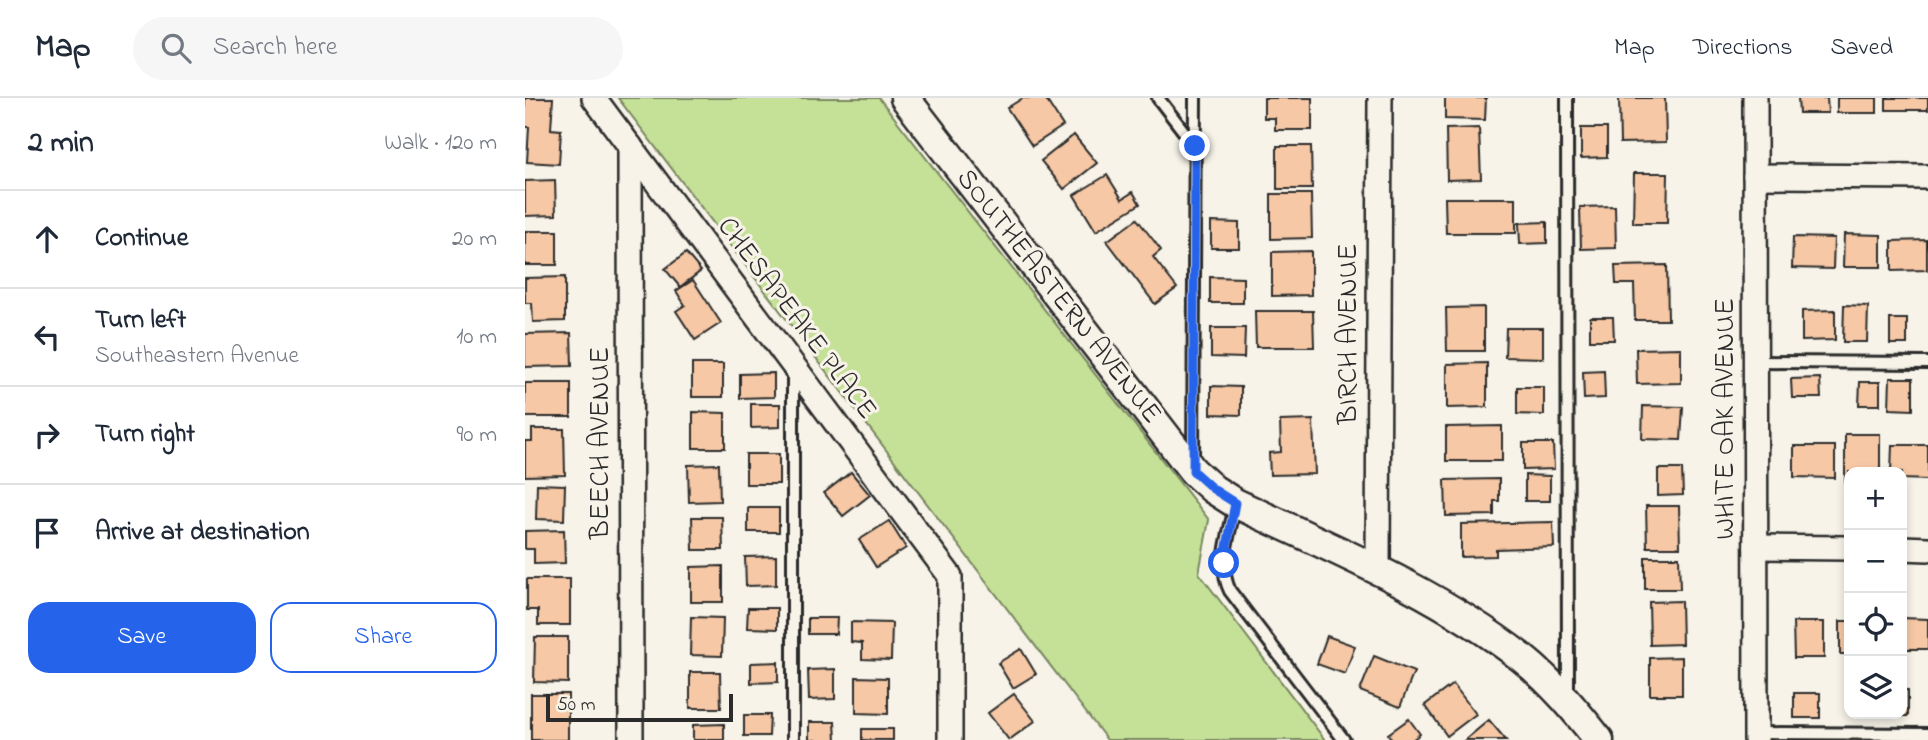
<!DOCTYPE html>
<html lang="en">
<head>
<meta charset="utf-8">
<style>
  :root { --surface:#fff; --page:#f6f6f7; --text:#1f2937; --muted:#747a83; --line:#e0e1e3; --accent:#2563eb }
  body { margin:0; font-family:"Indie Flower",sans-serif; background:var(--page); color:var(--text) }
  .controls { position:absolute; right:21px; bottom:21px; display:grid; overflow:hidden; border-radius:14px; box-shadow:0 4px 10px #0003 }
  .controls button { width:63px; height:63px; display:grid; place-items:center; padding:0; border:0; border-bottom:2px solid var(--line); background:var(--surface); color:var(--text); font:35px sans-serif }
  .scale { position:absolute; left:21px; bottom:18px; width:187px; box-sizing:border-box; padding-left:7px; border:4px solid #2b2b2b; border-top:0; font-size:19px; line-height:24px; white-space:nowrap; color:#2b2b2b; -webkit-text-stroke:5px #f7f3e8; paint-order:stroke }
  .stop { position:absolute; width:21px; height:21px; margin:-16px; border:5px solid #2563eb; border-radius:50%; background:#fff }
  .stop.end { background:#2563eb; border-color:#fff; box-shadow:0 2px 7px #0008 }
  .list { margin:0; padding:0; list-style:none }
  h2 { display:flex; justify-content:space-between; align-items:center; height:91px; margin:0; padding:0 28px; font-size:30px }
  h2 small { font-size:23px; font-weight:400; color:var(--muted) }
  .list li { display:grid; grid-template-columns:46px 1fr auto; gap:21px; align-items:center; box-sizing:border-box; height:98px; padding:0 28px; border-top:2px solid var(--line) }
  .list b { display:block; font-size:26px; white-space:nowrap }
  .list p { margin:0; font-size:23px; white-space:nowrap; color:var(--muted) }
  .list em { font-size:23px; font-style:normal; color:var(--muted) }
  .actions { display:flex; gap:14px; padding:21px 28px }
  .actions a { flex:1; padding:16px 0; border:2px solid var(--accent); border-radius:21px; text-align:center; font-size:24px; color:var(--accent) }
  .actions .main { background:var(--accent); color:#fff }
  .icon { flex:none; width:38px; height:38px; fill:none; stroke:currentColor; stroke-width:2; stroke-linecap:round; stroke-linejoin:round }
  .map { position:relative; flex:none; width:1403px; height:642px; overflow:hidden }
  header { display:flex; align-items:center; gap:42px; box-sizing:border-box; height:98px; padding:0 35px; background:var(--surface); border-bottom:2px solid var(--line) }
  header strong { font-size:33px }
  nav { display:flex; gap:38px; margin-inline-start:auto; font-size:24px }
  .search { width:490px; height:63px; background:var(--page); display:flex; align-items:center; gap:18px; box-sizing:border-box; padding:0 24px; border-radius:38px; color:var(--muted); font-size:26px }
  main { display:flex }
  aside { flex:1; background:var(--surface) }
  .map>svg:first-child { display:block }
</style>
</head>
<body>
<header>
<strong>Map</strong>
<div class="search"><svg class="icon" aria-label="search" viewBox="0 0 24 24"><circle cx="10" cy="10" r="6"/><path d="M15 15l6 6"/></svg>Search here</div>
<nav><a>Map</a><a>Directions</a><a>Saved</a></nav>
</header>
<main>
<aside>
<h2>2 min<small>Walk · 120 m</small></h2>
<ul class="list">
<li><svg class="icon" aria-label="ahead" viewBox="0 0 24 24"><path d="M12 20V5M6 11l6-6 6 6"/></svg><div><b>Continue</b></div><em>20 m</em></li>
<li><svg class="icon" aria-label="left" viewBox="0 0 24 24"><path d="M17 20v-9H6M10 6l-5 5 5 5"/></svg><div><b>Turn left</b><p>Southeastern Avenue</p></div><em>10 m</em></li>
<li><svg class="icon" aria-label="right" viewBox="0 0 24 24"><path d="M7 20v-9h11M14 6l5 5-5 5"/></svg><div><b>Turn right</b></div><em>90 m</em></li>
<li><svg class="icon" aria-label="arrive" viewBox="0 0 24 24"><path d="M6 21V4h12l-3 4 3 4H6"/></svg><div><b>Arrive at destination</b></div></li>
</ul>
<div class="actions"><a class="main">Save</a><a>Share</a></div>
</aside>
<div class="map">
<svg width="1403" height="642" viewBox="0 0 1403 642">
  <rect width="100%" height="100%" fill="#f7f3e8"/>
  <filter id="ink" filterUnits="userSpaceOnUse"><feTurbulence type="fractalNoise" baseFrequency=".0143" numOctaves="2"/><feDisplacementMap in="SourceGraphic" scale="14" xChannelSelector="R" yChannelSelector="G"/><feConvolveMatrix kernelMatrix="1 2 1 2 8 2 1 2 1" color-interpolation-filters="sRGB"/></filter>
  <g filter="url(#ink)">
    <polygon fill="#c5e097" stroke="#788661" stroke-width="2" points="93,0 354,0 684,422 674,475 800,642 582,642"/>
    <g fill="#f6c8a5" stroke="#2b2b2b" stroke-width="2">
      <polygon points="0,0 28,0 26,31 36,32 34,66 2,64 4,29 0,29"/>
      <polygon points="498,0 520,0 538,28 507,48 482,10"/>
      <polygon points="739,0 787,0 787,32 750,32 750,20 739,20"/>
      <polygon points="920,0 961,0 960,22 920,21"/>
      <polygon points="1094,0 1140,0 1141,44 1095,45"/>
      <polygon points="1273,0 1302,0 1303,15 1274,15"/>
      <rect x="1312" y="0" width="40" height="15"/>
      <rect x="1361" y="0" width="42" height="12"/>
      <polygon points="954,30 956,81 922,82 921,31"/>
      <polygon points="1056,30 1082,30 1082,59 1056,60"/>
      <polygon points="549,37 572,65 539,91 516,63"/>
      <polygon points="752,48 786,48 787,91 752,91"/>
      <polygon points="1109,75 1143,75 1142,125 1108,125"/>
      <polygon points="582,77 597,101 608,94 615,106 571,133 549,97"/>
      <polygon points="30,82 31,117 0,118 0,83"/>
      <polygon points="746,96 786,96 787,140 746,141"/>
      <polygon points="920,100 991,100 991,135 921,135"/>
      <polygon points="1090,108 1091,150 1056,151 1055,109"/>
      <polygon points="612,121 636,152 628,159 652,190 630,206 582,143"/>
      <polygon points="686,124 714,125 714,150 686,150"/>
      <polygon points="1022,124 1022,145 995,146 994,125"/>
      <rect x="0" y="133" width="32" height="34"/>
      <polygon points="1319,136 1356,137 1356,169 1318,169"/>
      <polygon points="1268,139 1309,140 1308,171 1267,170"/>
      <polygon points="1402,142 1402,172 1367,173 1367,143"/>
      <polygon points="786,153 786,197 747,198 747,154"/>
      <polygon points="161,155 176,173 155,189 140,171"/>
      <polygon points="1142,167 1143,222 1110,222 1109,186 1091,186 1090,168"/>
      <polygon points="40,179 40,223 8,224 7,205 0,205 0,180"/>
      <polygon points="685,179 718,180 718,205 685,205"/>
      <polygon points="168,182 196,225 170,242 151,213 160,207 151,193"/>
      <polygon points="1319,207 1343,208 1342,244 1318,244"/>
      <polygon points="959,209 959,253 922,253 921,210"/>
      <polygon points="1310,212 1310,242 1277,243 1277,213"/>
      <polygon points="730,213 788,213 789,249 731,249"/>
      <polygon points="1065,219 1088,219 1089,242 1065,242"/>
      <rect x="1365" y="221" width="17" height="25"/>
      <polygon points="686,230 720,230 719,260 686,259"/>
      <polygon points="981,230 1018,230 1018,260 980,259"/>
      <polygon points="46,235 47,268 0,269 0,236"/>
      <polygon points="1156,250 1156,285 1112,286 1111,251"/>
      <polygon points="962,265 962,309 922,310 922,266"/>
      <rect x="167" y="266" width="31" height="33"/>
      <polygon points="1079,273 1080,300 1059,301 1058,274"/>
      <polygon points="249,275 249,299 215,300 215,276"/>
      <polygon points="1295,280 1296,300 1267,300 1266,281"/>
      <polygon points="1365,280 1388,280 1388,312 1364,311"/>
      <polygon points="1335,284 1355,284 1355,307 1334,307"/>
      <rect x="0" y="285" width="46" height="34"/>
      <polygon points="686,288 716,289 716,317 686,316"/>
      <polygon points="992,289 1019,289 1019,317 992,316"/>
      <polygon points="226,306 255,306 255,329 226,330"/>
      <polygon points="1118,308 1158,309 1156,342 1117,341"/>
      <polygon points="168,314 200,315 200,350 168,350"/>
      <polygon points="788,322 790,376 745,377 744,355 756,354 755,323"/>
      <polygon points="977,328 977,363 921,363 921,329"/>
      <polygon points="7,331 39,331 40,377 0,378 0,343 7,343"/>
      <polygon points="1320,336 1355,336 1355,374 1324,374 1324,384 1320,384"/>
      <polygon points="998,345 1028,345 1029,371 998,372"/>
      <polygon points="1367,347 1403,347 1403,382 1377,381 1377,374 1366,374"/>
      <polygon points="1269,348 1310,348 1310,380 1269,379"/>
      <rect x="221" y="356" width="33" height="30"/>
      <polygon points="194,366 195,403 164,404 163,367"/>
      <polygon points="1133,371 1157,371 1158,397 1133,398"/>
      <polygon points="326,374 345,397 318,418 299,395"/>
      <polygon points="1000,377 1025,378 1025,403 1000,403"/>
      <polygon points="974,381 974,403 969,403 969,417 921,418 920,382"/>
      <polygon points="12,386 40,387 39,422 11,421"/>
      <polygon points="1121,408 1154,408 1155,449 1122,449"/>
      <rect x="223" y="410" width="31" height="24"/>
      <polygon points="167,419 197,419 198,452 168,452"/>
      <polygon points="364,423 381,450 351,469 334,442"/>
      <polygon points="1028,424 1029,449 971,451 971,458 936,459 936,426"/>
      <polygon points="39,432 40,465 9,466 9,451 0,451 0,433"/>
      <polygon points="251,458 251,487 221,488 220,459"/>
      <polygon points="1120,459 1154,459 1155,491 1120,491"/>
      <polygon points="198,468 198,504 166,504 166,469"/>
      <polygon points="2,481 45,481 45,527 13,527 13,512 2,512"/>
      <polygon points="1156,503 1157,546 1125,547 1124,504"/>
      <polygon points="223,510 252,510 252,531 222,530"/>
      <polygon points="166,519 198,520 197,558 165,557"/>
      <polygon points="283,520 312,520 311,536 283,536"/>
      <polygon points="1377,520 1403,521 1403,551 1377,551"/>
      <rect x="1315" y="523" width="9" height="33"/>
      <polygon points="326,524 367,525 366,562 337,561 337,545 326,544"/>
      <polygon points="1268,524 1299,524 1299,560 1269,560"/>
      <polygon points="802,538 830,548 820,576 792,566"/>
      <polygon points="10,539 43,539 43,585 9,584"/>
      <polygon points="496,551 511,576 488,590 473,565"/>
      <polygon points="849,558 889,574 875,609 835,593"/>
      <polygon points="1157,559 1157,597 1125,597 1125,560"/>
      <polygon points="253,564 253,584 226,585 226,565"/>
      <polygon points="310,571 310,601 284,602 283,572"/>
      <polygon points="165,574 195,574 196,610 165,610"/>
      <polygon points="331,579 363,580 363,616 331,615"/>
      <polygon points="928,586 951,616 922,638 900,607"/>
      <polygon points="1377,592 1383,592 1383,618 1365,618 1365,616 1377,616"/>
      <rect x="1269" y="595" width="26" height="25"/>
      <rect x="6" y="596" width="37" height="46"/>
      <polygon points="489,596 510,623 484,642 463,615"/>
      <polygon points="219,617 245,617 244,638 219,638"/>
      <polygon points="884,621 895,636 887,642 867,642 863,636"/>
      <polygon points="964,622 981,642 940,642"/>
      <polygon points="284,624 310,624 311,642 284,642"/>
      <polygon points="199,626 199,642 168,642 168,627"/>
      <rect x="337" y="631" width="31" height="11"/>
    </g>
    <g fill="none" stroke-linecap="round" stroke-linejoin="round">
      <g stroke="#2b2b2b" stroke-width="16">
        <g id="service">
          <polyline points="633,0 670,48"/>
          <polyline points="1042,0 1043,596"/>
          <polyline points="1230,264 1403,265"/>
          <polyline points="668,365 670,0"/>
          <path d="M 710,408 C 705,435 692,467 705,493 L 819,642"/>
          <polyline points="1231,635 1403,636"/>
          <polyline points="268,642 268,273"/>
        </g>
      </g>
      <g stroke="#2b2b2b" stroke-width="28">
        <g id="minor">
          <polyline points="69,0 425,478 425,642"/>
          <polyline points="1230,0 1231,642"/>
          <polyline points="105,48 106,642"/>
          <polyline points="1230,78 1403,79"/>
          <polyline points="1231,449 1324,450"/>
          <polyline points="1377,450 1403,451"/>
          <polyline points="853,472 855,0"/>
        </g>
      </g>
      <g stroke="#2b2b2b" stroke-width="33">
        <path id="tertiary" d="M 380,0 L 668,373 L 688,391 L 710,405 C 808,451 911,493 997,560 C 1027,584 1051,613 1074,642"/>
      </g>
      <use href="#service" stroke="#f7f3e8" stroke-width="10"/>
      <use href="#minor" stroke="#f7f3e8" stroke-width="23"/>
      <use href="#tertiary" stroke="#f7f3e8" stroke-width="28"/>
    </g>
  </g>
  <g fill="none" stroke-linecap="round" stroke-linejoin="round" filter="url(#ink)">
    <polyline stroke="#2563eb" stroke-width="9" points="670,48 668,373 688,391 710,405 699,465"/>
  </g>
  <g text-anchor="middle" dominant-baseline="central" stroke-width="6" stroke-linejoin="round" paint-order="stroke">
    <g font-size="28" fill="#2b2b2b" stroke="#f7f3e8">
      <text transform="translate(533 199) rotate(52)">SOUTHEASTERN AVENUE</text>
      <text transform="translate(271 221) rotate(53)">CHESAPEAKE PLACE</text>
      <text transform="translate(824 236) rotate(-90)">BIRCH AVENUE</text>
      <text transform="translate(1201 321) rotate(-90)">WHITE OAK AVENUE</text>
      <text transform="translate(76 345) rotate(-90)">BEECH AVENUE</text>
    </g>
  </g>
</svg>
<div class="controls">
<button>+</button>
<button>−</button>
<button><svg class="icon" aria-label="locate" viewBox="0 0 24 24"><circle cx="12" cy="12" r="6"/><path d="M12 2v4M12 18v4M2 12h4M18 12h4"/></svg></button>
<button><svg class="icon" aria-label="layers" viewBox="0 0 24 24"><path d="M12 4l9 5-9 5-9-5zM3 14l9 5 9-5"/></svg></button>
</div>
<div class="scale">50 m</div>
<div class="stop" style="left:699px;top:465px"></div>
<div class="stop end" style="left:670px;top:48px"></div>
</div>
</main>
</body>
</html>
